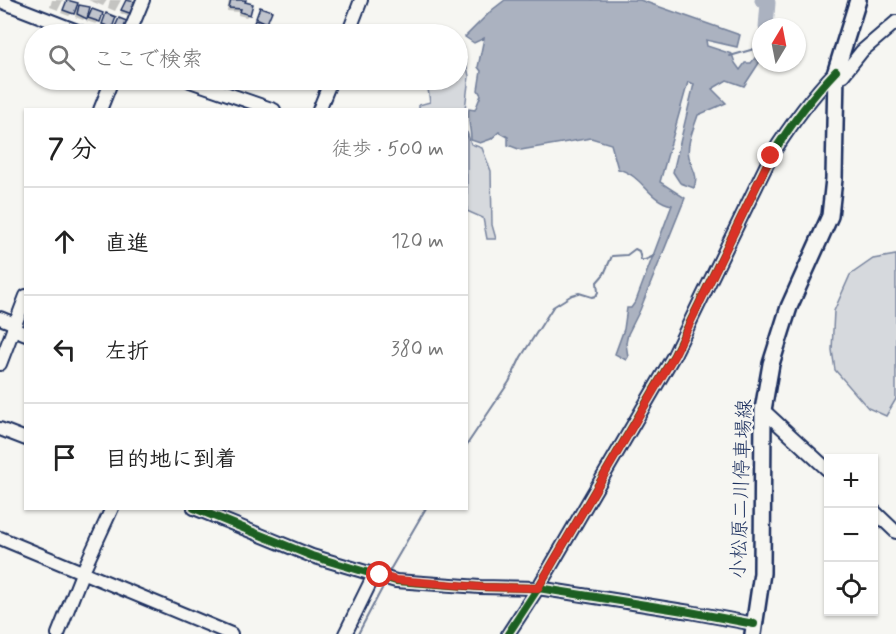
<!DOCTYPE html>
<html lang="ja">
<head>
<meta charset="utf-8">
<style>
  :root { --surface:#fff; --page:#f2f2f2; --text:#222; --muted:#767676; --line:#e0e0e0 }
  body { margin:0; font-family:Mynerve,"Klee One",sans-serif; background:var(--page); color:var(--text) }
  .controls { position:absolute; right:18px; bottom:18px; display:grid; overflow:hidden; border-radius:0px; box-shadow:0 2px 4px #0004 }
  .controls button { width:54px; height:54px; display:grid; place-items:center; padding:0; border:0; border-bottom:2px solid var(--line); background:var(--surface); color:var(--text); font:30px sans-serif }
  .compass { position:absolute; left:752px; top:18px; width:54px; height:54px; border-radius:50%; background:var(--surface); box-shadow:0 2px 4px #0004; rotate:10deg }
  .stop { position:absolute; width:18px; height:18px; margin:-14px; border:4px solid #d93025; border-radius:50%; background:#fff }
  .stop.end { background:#d93025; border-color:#fff; box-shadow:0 2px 6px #0008 }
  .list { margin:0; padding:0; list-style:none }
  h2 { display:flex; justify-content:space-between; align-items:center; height:78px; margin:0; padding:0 24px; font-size:26px }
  h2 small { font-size:20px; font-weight:400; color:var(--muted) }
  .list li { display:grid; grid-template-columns:39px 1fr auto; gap:18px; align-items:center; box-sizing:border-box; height:108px; padding:0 24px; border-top:2px solid var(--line) }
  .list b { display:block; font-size:22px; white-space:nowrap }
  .list em { font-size:20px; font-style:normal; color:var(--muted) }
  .icon { flex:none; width:33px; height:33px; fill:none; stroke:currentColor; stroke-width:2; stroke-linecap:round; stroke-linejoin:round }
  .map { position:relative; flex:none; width:896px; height:634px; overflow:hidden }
  .search { position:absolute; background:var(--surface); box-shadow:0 2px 4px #0004; left:24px; top:24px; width:444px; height:66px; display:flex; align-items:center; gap:15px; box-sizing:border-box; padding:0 21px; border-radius:33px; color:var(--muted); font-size:22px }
  .panel { position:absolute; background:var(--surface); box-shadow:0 2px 4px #0004; left:24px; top:108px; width:444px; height:402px; border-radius:0px }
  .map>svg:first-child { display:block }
</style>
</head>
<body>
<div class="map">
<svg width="896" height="634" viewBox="0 0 896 634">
  <rect width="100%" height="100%" fill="#f6f6f2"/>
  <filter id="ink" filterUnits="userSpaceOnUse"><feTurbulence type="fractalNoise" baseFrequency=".0167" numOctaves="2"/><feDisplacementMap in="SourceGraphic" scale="12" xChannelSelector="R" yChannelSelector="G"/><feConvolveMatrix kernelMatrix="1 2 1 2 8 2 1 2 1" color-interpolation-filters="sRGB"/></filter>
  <g filter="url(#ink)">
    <g fill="#d6d9dd" stroke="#78849e" stroke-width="1.5">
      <polygon points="458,43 462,45 469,76 465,109 419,109 419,105 430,102 428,89 429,80 458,80"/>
      <polygon points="467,132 471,144 482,148 491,171 492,225 496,239 487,239 483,218 467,211"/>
      <polygon points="896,255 896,399 886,416 868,408 835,370 832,350 834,311 850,275 873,259"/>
    </g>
    <path fill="#abb2c0" stroke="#717e99" stroke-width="1.5" d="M 505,0 L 640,0 L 740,35 L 737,47 L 706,40 L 707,46 L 732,54 L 735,63 L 740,70 L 745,63 L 751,63 L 755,58 L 759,63 L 744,86 L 727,80 L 712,89 L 726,103 L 698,115 C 694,128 686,144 689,157 C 692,170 699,174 694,188 L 680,183 L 673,172 L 694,84 L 688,82 L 660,182 L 685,198 L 640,310 L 628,334 L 626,343 L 628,357 L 626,360 L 615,354 L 624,329 L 627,308 L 631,308 L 636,301 L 672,205 C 647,200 644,176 618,169 L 611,144 L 591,138 L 521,150 L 508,145 L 508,137 L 499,132 L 491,139 L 480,143 L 471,140 C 471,128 467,120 469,109 L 475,110 L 481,95 L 478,90 L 481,71 L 478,67 L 484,38 L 474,43 L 465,37 L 492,10 Z"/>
    <g fill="#0003">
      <polygon points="52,0 63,0 58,10 50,7"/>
      <polygon points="88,0 107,0 103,6"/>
      <polygon points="110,0 121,0 115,11 108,8"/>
      <polygon points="127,0 134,3 127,16 120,13"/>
      <polygon points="229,0 244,0 249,14 246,17 238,15 238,12 227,11"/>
      <polygon points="68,1 72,13 69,16 61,13"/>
      <polygon points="79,6 86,16 92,11 99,21 96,24 86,21 89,14 83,20 75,17 76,9"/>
      <polygon points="260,9 266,22 263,25 268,33 266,34 249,34"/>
      <polygon points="106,15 110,27 107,30 100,27"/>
      <polygon points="119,19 127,23 120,34 113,32"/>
    </g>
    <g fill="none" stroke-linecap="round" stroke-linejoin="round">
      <g stroke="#717e99" stroke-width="2">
        <polyline points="730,56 761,47"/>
        <polyline points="466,446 509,382 521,357 553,307 572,295 579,293 592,297 596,296 598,292 597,282 604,274 612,256 627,255 635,249 639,251 641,260 645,260 654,256"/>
        <polyline points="387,575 426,508"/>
        <polyline points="358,634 385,583"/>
      </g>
      <polyline stroke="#abb2c0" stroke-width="15" points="762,0 768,3 766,27"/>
    </g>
    <g fill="#c0c4cd" stroke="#1b2f5e" stroke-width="1.5">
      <polygon points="67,0 78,3 74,14 63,10"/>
      <polygon points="126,0 136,2 132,14 121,10"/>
      <polygon points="231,0 246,0 245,2 253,4 250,15 240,12 241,9 229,8"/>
      <polygon points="79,5 90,7 87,19 77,14"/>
      <polygon points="260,7 272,11 267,23 256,18"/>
      <polygon points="92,9 103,13 100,22 88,18"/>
      <polygon points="106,13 116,17 112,28 102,24"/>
      <polygon points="119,18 129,22 125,32 114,29"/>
      <polygon points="255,20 272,26 269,34 260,34 251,31"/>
    </g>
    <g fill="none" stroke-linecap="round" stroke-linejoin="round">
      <g stroke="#1b2f5e" stroke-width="16">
        <g id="minor">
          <polyline points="0,1 85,34"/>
          <polyline points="129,34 143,0"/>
          <polyline points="348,34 361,0"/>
          <polyline points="836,78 843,75 862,51 896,22"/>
          <polyline points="190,81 274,110"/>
          <polyline points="100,110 112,80"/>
          <polyline points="319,110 331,80"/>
          <polyline points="0,318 15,324"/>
          <polyline points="13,329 26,334"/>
          <polyline points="0,364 26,296"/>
          <polyline points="763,410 828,470"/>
          <polyline points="0,429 26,439"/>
          <polyline points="194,508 312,556 396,581 480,587 538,588 690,612 754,624"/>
          <polyline points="874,511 896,532"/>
          <polyline points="0,538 231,634"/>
          <polyline points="58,634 83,571 112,508"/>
          <polyline points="345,634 375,573"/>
          <path d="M 508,634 L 538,588 L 674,355 L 771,156 C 790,126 811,97 836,71"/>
        </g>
      </g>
      <g stroke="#1b2f5e" stroke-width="20">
        <polyline id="major" points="753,634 762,573 763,410 771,364 789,307 830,216 834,179 836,71 858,0"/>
      </g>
      <use href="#minor" stroke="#f6f6f2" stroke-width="12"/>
      <use href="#major" stroke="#f6f6f2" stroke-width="15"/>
      <g stroke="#f6f6f2" stroke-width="11">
        <g id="cycleway">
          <polyline points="194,508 312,556 396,581 480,587 538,588 690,612 754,624"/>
          <path d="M 508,634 L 538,588 L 674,355 L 771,156 C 790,126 811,97 836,71"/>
        </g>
      </g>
      <use href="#cycleway" stroke="#1b5e20" stroke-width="8"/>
    </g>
  </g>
  <g fill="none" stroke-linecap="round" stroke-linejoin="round" filter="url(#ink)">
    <polyline stroke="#d93025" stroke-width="8" points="380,575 396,580 480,587 538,588 674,356 771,156"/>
  </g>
  <g text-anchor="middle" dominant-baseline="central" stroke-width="5" stroke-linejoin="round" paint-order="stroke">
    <g font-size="20" fill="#1b2f5e" stroke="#f6f6f2">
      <text transform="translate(742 489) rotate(-88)">小松原二川停車場線</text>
    </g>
  </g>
</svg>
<div class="controls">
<button>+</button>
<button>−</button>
<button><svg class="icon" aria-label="locate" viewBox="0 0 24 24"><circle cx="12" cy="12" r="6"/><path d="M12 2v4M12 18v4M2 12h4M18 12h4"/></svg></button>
</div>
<svg class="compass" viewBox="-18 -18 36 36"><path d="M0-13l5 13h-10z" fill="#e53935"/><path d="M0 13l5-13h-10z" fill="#767676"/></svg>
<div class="stop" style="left:380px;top:575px"></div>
<div class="stop end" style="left:771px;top:156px"></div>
<div class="search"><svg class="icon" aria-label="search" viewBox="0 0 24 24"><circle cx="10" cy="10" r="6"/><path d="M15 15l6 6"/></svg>ここで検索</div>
<section class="panel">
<h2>7 分<small>徒歩 · 500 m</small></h2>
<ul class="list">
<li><svg class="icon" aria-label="ahead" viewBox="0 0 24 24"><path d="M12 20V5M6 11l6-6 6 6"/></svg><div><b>直進</b></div><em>120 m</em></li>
<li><svg class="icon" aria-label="left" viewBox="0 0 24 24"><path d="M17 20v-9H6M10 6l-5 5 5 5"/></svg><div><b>左折</b></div><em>380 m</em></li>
<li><svg class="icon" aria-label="arrive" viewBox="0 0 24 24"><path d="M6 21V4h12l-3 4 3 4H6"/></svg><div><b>目的地に到着</b></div></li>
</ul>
</section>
</div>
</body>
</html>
